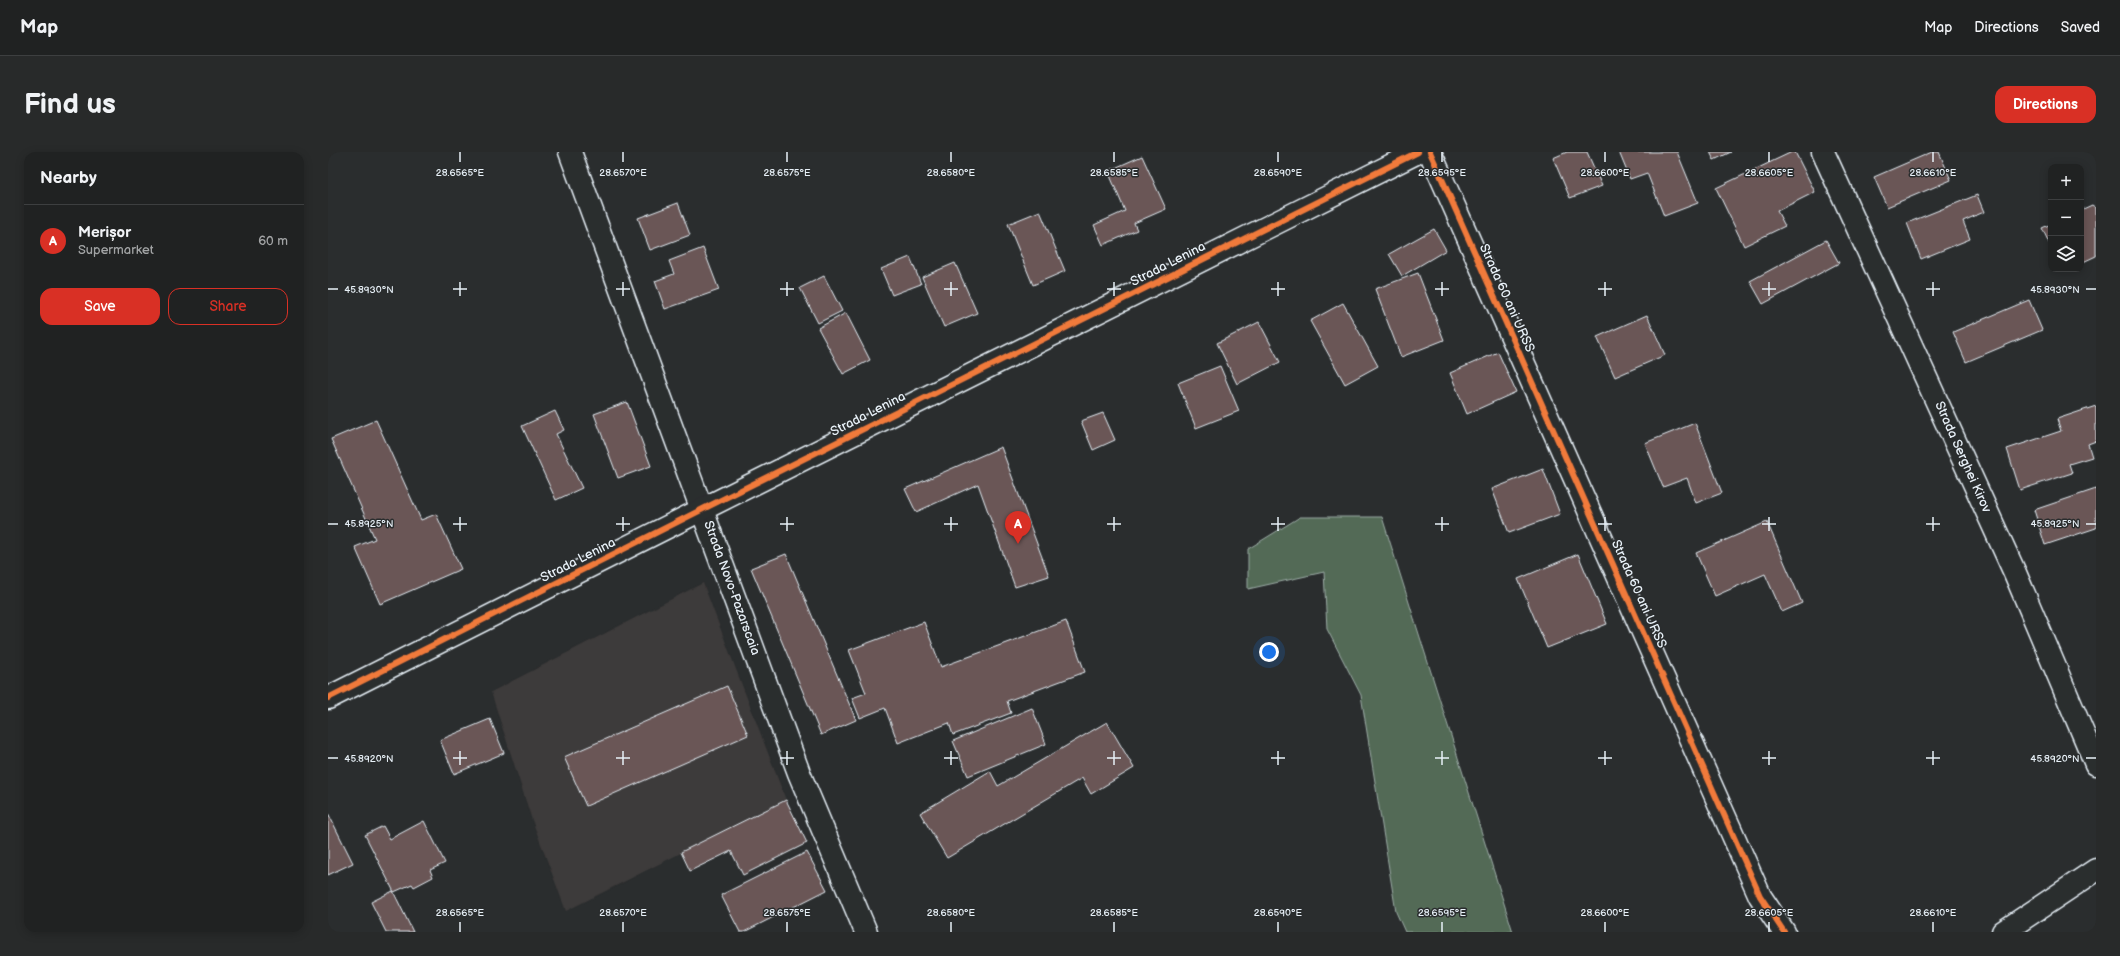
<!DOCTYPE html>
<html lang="en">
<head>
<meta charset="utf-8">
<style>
  :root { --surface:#202222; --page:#282a2a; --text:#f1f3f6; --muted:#a2a4a5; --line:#3d3f40; --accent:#d93025 }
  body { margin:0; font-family:"Balsamiq Sans",sans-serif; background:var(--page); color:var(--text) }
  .controls { position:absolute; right:12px; top:12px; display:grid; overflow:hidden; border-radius:8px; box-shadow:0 2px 10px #0003 }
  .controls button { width:36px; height:36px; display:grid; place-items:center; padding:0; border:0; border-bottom:1px solid var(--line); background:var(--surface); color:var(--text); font:20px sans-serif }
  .you { position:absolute; left:941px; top:500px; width:14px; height:14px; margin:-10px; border:3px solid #fff; border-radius:50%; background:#1a73e8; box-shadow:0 0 0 6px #1a73e833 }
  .badge { display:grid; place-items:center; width:26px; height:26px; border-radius:50%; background:var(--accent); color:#fff; font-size:13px; font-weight:700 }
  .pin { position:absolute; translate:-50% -33px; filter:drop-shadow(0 1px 2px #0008) }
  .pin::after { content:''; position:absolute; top:21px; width:14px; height:12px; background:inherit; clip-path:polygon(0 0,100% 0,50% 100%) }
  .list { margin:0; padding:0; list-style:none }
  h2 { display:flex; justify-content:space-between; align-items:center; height:52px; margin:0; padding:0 16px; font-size:17px }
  h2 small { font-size:13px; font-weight:400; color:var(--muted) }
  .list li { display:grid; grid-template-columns:26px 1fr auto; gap:12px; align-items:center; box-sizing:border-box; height:72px; padding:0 16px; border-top:1px solid var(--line) }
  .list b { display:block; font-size:15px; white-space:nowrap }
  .list p { margin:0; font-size:13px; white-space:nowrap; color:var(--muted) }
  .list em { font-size:13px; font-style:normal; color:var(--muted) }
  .actions { display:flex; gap:8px; padding:12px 16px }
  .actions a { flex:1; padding:9px 0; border:1px solid var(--accent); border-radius:12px; text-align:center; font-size:14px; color:var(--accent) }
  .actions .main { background:var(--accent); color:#fff }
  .icon { flex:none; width:22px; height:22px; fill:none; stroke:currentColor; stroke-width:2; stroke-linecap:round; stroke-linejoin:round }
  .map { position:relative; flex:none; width:1768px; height:780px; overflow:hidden; border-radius:12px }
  header { display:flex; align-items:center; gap:24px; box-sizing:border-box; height:56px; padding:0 20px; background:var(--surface); border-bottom:1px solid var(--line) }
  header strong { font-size:19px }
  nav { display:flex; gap:22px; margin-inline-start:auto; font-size:14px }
  .intro { display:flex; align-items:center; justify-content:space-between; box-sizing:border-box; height:96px; padding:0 24px }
  h1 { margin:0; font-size:28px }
  .button { padding:10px 18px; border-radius:12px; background:var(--accent); color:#fff; font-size:14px; font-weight:700 }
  main { display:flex; gap:24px; padding:0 24px }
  aside { flex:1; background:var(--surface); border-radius:12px; box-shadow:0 2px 10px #0003 }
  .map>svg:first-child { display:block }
</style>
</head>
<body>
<header>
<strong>Map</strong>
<nav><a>Map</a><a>Directions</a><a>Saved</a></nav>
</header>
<div class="intro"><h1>Find us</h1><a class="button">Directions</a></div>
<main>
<aside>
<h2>Nearby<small></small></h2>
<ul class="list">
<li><span class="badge">A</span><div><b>Merișor</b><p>Supermarket</p></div><em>60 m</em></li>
</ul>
<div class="actions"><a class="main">Save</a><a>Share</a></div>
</aside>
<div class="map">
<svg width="1768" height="780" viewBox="0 0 1768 780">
  <rect width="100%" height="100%" fill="#2a2d2e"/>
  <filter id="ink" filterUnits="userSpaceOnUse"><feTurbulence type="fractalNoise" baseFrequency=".025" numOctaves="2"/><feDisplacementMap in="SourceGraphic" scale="8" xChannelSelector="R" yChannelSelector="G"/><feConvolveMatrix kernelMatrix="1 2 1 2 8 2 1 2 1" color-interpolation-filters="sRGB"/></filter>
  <g filter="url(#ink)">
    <polygon fill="#3d3a3a" points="375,431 458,648 238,759 204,668 163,540"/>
    <polygon fill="#536a57" stroke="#9eaea8" points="972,365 1054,365 1185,780 1077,780 1068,760 1033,543 999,477 996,420 920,437 920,397"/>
    <g fill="#6a5757" stroke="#e8f1f8">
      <polygon points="1239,0 1259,0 1274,34 1242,46 1225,6"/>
      <polygon points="1291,0 1349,0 1370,51 1336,64 1319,21 1302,27"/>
      <polygon points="1382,0 1403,0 1386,8"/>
      <polygon points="1464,0 1467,0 1487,40 1449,59 1457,74 1416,94 1388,36"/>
      <polygon points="1604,0 1611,0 1623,28 1559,55 1546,25"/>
      <polygon points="814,4 838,57 806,71 809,78 775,93 766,73 797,59 780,19"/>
      <polygon points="1649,43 1656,60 1635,69 1642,87 1593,107 1579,71"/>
      <polygon points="350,51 362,83 322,98 310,66"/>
      <polygon points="1764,53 1768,56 1768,104 1753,111 1753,58"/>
      <polygon points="712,59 737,119 705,133 680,72"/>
      <polygon points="1723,72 1723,95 1714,76"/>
      <polygon points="1106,77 1118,98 1074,124 1061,102"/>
      <polygon points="1498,88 1511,111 1435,152 1422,129"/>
      <polygon points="375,96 391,138 337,157 327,129 346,122 341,109"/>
      <polygon points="582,105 593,132 564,143 553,117"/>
      <polygon points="627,111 649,161 616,175 594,125"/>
      <polygon points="1090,121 1116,188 1073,205 1047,137"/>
      <polygon points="496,124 514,159 490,171 472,136"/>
      <polygon points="1701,148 1714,178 1638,210 1625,180"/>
      <polygon points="1015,151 1050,214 1017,232 982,169"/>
      <polygon points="518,161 542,208 515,222 490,176"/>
      <polygon points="1319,163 1337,203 1287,225 1269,185"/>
      <polygon points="931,170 952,210 909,232 889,191"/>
      <polygon points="1170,200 1188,240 1139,262 1122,221"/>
      <polygon points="892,214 911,259 868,276 850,231"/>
      <polygon points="299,250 323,314 290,326 266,262"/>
      <polygon points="1768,254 1768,289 1760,292 1764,305 1741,312 1744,321 1692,338 1679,297 1733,279 1729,267"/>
      <polygon points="227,259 236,278 228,282 254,336 228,348 194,274"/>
      <polygon points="775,261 787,288 765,298 753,269"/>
      <polygon points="48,268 93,368 108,362 133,417 52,452 27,395 47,387 3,287"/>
      <polygon points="1367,271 1394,341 1368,351 1359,326 1335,335 1317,291"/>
      <polygon points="673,295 721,424 687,435 650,332 588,360 577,337"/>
      <polygon points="1215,317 1232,362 1181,381 1164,337"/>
      <polygon points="1768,337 1768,376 1717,393 1706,358"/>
      <polygon points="1439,370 1474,451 1454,460 1437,422 1387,444 1368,401"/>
      <polygon points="458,402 528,568 493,583 423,416"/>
      <polygon points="1250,402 1279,472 1219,496 1190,427"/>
      <polygon points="738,469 757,520 679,549 683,561 625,583 621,571 570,591 557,556 532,566 524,546 538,541 521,498 596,470 613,515"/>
      <polygon points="399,534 420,583 258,654 236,605"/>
      <polygon points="704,556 718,592 640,624 625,589"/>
      <polygon points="162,567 176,601 126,622 112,588"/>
      <polygon points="779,570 806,616 763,642 754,626 619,706 592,661 662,619 670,634"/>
      <polygon points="458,648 479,691 415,723 403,699 362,719 353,700"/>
      <polygon points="0,661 25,711 0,723"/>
      <polygon points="96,669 117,711 102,718 105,725 86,735 84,732 66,740 37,683 55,674 62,687"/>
      <polygon points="479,700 499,738 416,780 412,780 393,743"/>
      <polygon points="65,739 85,780 58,780 43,750"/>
    </g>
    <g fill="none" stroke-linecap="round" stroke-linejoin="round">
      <g stroke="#e8f1f8" stroke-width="25">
        <g id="minor">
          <polyline points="242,0 471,621 538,780"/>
          <polyline points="1102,0 1432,744 1456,780"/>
          <polyline points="1495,0 1687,421 1768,612"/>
          <polyline points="1675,780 1768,718"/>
        </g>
      </g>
      <g stroke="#e8f1f8" stroke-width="25">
        <polyline id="tertiary" points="0,546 375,357 1090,0"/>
      </g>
      <use href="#minor" stroke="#2a2d2e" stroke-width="22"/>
      <use href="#tertiary" stroke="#2a2d2e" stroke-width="22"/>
      <g stroke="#2a2d2e" stroke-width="8">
        <g id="cycleway">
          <polyline points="1102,0 1432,744 1456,780"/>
          <polyline points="0,546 375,357 1090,0"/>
        </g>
      </g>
      <use href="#cycleway" stroke="#f17a3a" stroke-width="6"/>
    </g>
  </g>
  <path fill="none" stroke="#e8f1f8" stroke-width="1.5" d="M 132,0 L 132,10M 295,0 L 295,10M 459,0 L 459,10M 623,0 L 623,10M 786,0 L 786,10M 950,0 L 950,10M 1114,0 L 1114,10M 1277,0 L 1277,10M 1441,0 L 1441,10M 1605,0 L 1605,10M 132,130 L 132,144M 295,130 L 295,144M 459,130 L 459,144M 623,130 L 623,144M 786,130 L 786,144M 950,130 L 950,144M 1114,130 L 1114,144M 1277,130 L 1277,144M 1441,130 L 1441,144M 1605,130 L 1605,144M 0,137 L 10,137M 125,137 L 139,137M 288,137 L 302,137M 452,137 L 466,137M 616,137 L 630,137M 779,137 L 793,137M 943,137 L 957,137M 1107,137 L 1121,137M 1270,137 L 1284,137M 1434,137 L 1448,137M 1598,137 L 1612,137M 1758,137 L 1768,137M 132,365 L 132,379M 295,365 L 295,379M 459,365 L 459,379M 623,365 L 623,379M 786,365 L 786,379M 950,365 L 950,379M 1114,365 L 1114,379M 1277,365 L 1277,379M 1441,365 L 1441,379M 1605,365 L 1605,379M 0,372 L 10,372M 125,372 L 139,372M 288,372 L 302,372M 452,372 L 466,372M 616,372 L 630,372M 779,372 L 793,372M 943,372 L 957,372M 1107,372 L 1121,372M 1270,372 L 1284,372M 1434,372 L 1448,372M 1598,372 L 1612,372M 1758,372 L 1768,372M 132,599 L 132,613M 295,599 L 295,613M 459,599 L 459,613M 623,599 L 623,613M 786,599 L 786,613M 950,599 L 950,613M 1114,599 L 1114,613M 1277,599 L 1277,613M 1441,599 L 1441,613M 1605,599 L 1605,613M 0,606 L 10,606M 125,606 L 139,606M 288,606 L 302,606M 452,606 L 466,606M 616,606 L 630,606M 779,606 L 793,606M 943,606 L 957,606M 1107,606 L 1121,606M 1270,606 L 1284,606M 1434,606 L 1448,606M 1598,606 L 1612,606M 1758,606 L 1768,606M 132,770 L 132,780M 295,770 L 295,780M 459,770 L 459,780M 623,770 L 623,780M 786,770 L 786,780M 950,770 L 950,780M 1114,770 L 1114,780M 1277,770 L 1277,780M 1441,770 L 1441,780M 1605,770 L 1605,780"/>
  <g text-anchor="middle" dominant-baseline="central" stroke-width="3" stroke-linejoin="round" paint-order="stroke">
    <g font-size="13" fill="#e8f1f8" stroke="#2a2d2e">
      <text transform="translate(840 112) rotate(-27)">Strada Lenina</text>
      <text transform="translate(1179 146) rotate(66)">Strada 60 ani URSS</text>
      <text transform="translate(540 262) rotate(-27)">Strada Lenina</text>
      <text transform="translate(1635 305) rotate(66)">Strada Serghei Kirov</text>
      <text transform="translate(250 408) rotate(-27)">Strada Lenina</text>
      <text transform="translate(404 436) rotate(70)">Strada Novo-Pazarscaia</text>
      <text transform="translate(1311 442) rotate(66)">Strada 60 ani URSS</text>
    </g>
  </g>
  <g font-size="10" text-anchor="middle" fill="#e8f1f8" stroke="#2a2d2e" stroke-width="3" stroke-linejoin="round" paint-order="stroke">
    <text x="132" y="24">28.6565°E</text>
    <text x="295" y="24">28.6570°E</text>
    <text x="459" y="24">28.6575°E</text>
    <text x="623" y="24">28.6580°E</text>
    <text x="786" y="24">28.6585°E</text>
    <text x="950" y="24">28.6590°E</text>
    <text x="1114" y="24">28.6595°E</text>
    <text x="1277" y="24">28.6600°E</text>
    <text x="1441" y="24">28.6605°E</text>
    <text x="1605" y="24">28.6610°E</text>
    <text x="41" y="141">45.8930°N</text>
    <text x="1727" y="141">45.8930°N</text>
    <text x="41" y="375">45.8925°N</text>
    <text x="1727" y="375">45.8925°N</text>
    <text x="41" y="610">45.8920°N</text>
    <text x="1727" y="610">45.8920°N</text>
    <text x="132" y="764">28.6565°E</text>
    <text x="295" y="764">28.6570°E</text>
    <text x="459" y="764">28.6575°E</text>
    <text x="623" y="764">28.6580°E</text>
    <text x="786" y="764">28.6585°E</text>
    <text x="950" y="764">28.6590°E</text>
    <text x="1114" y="764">28.6595°E</text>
    <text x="1277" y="764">28.6600°E</text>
    <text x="1441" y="764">28.6605°E</text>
    <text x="1605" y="764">28.6610°E</text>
  </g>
</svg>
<div class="controls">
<button>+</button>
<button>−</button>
<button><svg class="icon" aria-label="layers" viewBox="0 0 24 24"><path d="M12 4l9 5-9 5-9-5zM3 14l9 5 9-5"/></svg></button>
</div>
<div class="you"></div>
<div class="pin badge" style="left:690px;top:392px">A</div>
</div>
</main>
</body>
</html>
